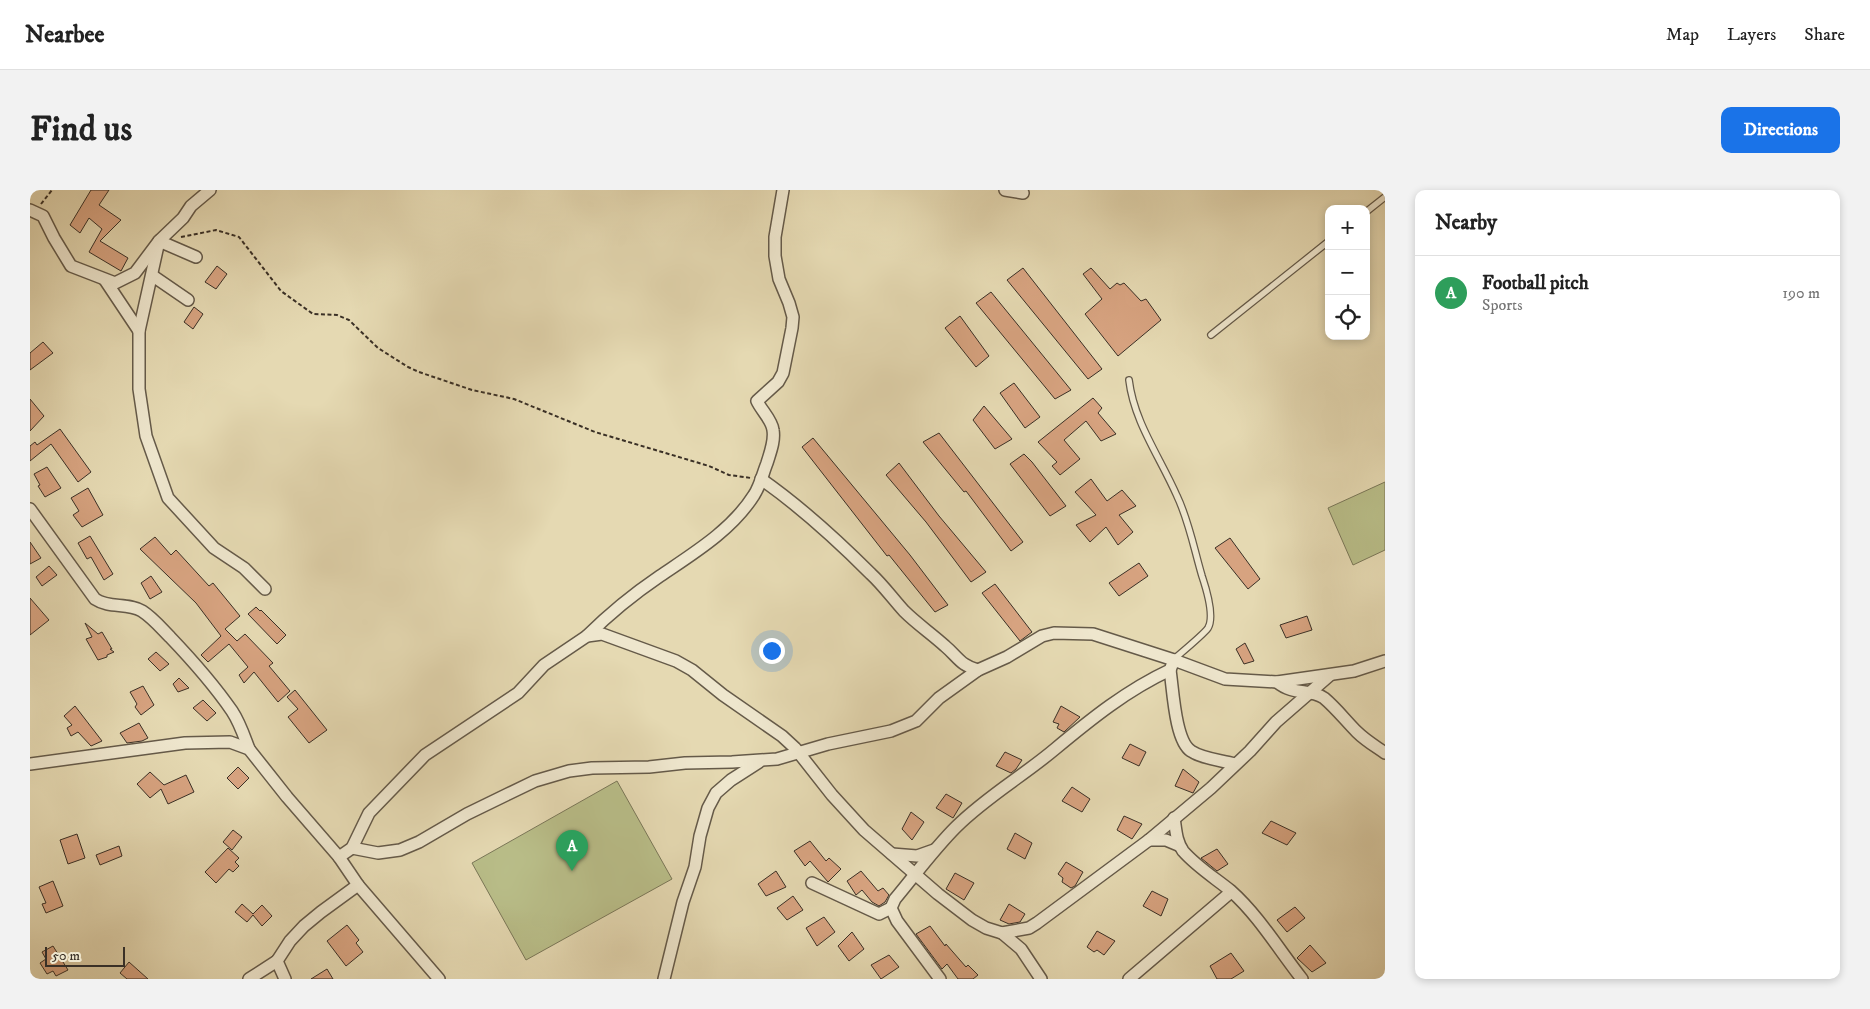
<!DOCTYPE html>
<html lang="en">
<head>
<meta charset="utf-8">
<style>
  :root { --surface:#fff; --page:#f2f2f2; --text:#222; --muted:#767676; --line:#e0e0e0; --accent:#1a73e8 }
  body { margin:0; font-family:"IM FELL DW Pica",serif; background:var(--page); color:var(--text) }
  .controls { position:absolute; right:15px; top:15px; display:grid; overflow:hidden; border-radius:10px; box-shadow:0 2px 8px #0003 }
  .controls button { width:45px; height:45px; display:grid; place-items:center; padding:0; border:0; border-bottom:1px solid var(--line); background:var(--surface); color:var(--text); font:25px sans-serif }
  .scale { position:absolute; left:15px; bottom:12px; width:80px; box-sizing:border-box; padding-left:5px; border:2px solid #3a3026; border-top:0; font-size:14px; line-height:18px; white-space:nowrap; color:#3a3026; -webkit-text-stroke:4px #eee6cd; paint-order:stroke }
  .you { position:absolute; left:741px; top:460px; width:18px; height:18px; margin:-12px; border:4px solid #fff; border-radius:50%; background:#1a73e8; box-shadow:0 0 0 8px #1a73e833 }
  .badge { display:grid; place-items:center; width:32px; height:32px; border-radius:50%; background:var(--accent); color:#fff; font-size:16px; font-weight:700 }
  .pin { position:absolute; translate:-50% -41px; filter:drop-shadow(0 1px 2px #0008) }
  .pin::after { content:''; position:absolute; top:26px; width:18px; height:15px; background:inherit; clip-path:polygon(0 0,100% 0,50% 100%) }
  .list { margin:0; padding:0; list-style:none }
  h2 { display:flex; justify-content:space-between; align-items:center; height:65px; margin:0; padding:0 20px; font-size:21px }
  h2 small { font-size:16px; font-weight:400; color:var(--muted) }
  .list li { display:grid; grid-template-columns:32px 1fr auto; gap:15px; align-items:center; box-sizing:border-box; height:75px; padding:0 20px; border-top:1px solid var(--line) }
  .list b { display:block; font-size:19px; white-space:nowrap }
  .list p { margin:0; font-size:16px; white-space:nowrap; color:var(--muted) }
  .list em { font-size:16px; font-style:normal; color:var(--muted) }
  .icon { flex:none; width:28px; height:28px; fill:none; stroke:currentColor; stroke-width:2; stroke-linecap:round; stroke-linejoin:round }
  .map { position:relative; flex:none; width:1355px; height:789px; overflow:hidden; border-radius:10px }
  header { display:flex; align-items:center; gap:30px; box-sizing:border-box; height:70px; padding:0 25px; background:var(--surface); border-bottom:1px solid var(--line) }
  header strong { font-size:24px }
  nav { display:flex; gap:28px; margin-inline-start:auto; font-size:18px }
  .intro { display:flex; align-items:center; justify-content:space-between; box-sizing:border-box; height:120px; padding:0 30px }
  h1 { margin:0; font-size:35px }
  .button { padding:12px 22px; border-radius:10px; background:var(--accent); color:#fff; font-size:18px; font-weight:700 }
  main { display:flex; gap:30px; padding:0 30px }
  aside { flex:1; background:var(--surface); border-radius:10px; box-shadow:0 2px 8px #0003 }
  .map>svg:first-child { display:block }
</style>
</head>
<body>
<header>
<strong>Nearbee</strong>
<nav><a>Map</a><a>Layers</a><a>Share</a></nav>
</header>
<div class="intro"><h1>Find us</h1><a class="button">Directions</a></div>
<main>
<div class="map">
<svg width="1355" height="789" viewBox="0 0 1355 789">
  <rect width="100%" height="100%" fill="#e5d9b2"/>
  <filter id="stains"><feTurbulence type="fractalNoise" baseFrequency=".004" numOctaves="4"/><feColorMatrix values="0 0 0 0 .2 0 0 0 0 .09 0 0 0 0 .02 0 0 0 .5 -.17"/></filter>
  <radialGradient id="worn" r=".72"><stop offset=".6" stop-color="#630" stop-opacity="0"/><stop offset="1" stop-color="#630" stop-opacity=".3"/></radialGradient>
  <g fill="#b9be89" stroke="#7a7758">
    <polygon points="1355,292 1355,360 1323,375 1298,318"/>
    <polygon points="587,591 642,689 496,770 442,673"/>
  </g>
  <g fill="#d7a380" stroke="#3a3026">
    <polygon points="61,0 79,0 69,15 91,30 70,51 98,68 91,81 59,62 72,39 59,28 50,43 40,35"/>
    <polygon points="187,76 197,84 186,99 175,92"/>
    <polygon points="993,78 1072,179 1058,189 977,90"/>
    <polygon points="1061,78 1080,99 1087,93 1090,95 1094,93 1111,111 1116,109 1131,130 1088,166 1055,124 1072,109 1053,84"/>
    <polygon points="961,102 1041,200 1025,209 946,113"/>
    <polygon points="164,117 173,124 163,139 154,132"/>
    <polygon points="930,126 959,166 946,177 915,138"/>
    <polygon points="13,152 23,163 0,180 0,163"/>
    <polygon points="984,193 1010,227 995,238 970,203"/>
    <polygon points="1063,208 1072,218 1068,223 1086,244 1071,251 1056,231 1034,250 1050,269 1030,285 1022,276 1027,272 1008,252"/>
    <polygon points="0,209 14,226 0,241"/>
    <polygon points="954,216 982,249 965,259 943,230"/>
    <polygon points="30,239 61,282 48,292 21,254 0,271 0,256 5,252 7,255"/>
    <polygon points="909,243 993,352 981,361 936,301 934,302 893,252"/>
    <polygon points="783,248 880,365 918,415 905,422 859,365 857,366 772,257"/>
    <polygon points="994,264 1002,272 1036,316 1020,326 980,274"/>
    <polygon points="869,273 909,326 956,382 941,392 896,332 856,285"/>
    <polygon points="17,277 31,298 15,307 8,296 10,295 4,284"/>
    <polygon points="1061,289 1077,311 1092,300 1106,316 1089,325 1103,342 1088,355 1076,337 1060,352 1046,335 1066,325 1045,302"/>
    <polygon points="58,298 73,325 52,337 43,325 49,321 41,308"/>
    <polygon points="60,346 83,384 74,390 61,367 57,369 48,353"/>
    <polygon points="125,347 141,365 146,360 179,396 183,393 210,426 195,439 207,451 215,444 243,473 239,476 260,501 248,512 224,482 214,493 209,485 218,477 199,454 178,472 171,465 191,446 166,413 110,359"/>
    <polygon points="1200,348 1230,389 1218,399 1185,358"/>
    <polygon points="0,352 11,368 0,374"/>
    <polygon points="1109,373 1118,386 1089,406 1079,393"/>
    <polygon points="19,376 27,385 12,396 6,387"/>
    <polygon points="121,386 132,402 120,409 111,393"/>
    <polygon points="965,394 1002,442 990,451 952,403"/>
    <polygon points="0,408 19,430 0,445"/>
    <polygon points="226,417 230,421 231,420 256,445 247,454 218,424"/>
    <polygon points="1277,426 1282,440 1256,448 1250,435"/>
    <polygon points="55,433 68,444 72,442 82,459 80,459 84,462 77,465 77,467 68,470 56,449 62,447"/>
    <polygon points="1215,453 1224,471 1214,474 1206,459"/>
    <polygon points="126,462 139,474 130,481 118,469"/>
    <polygon points="149,488 159,498 148,502 143,494"/>
    <polygon points="113,496 124,515 111,525 105,517 107,514 100,502"/>
    <polygon points="265,500 297,540 279,553 258,527 268,519 257,507"/>
    <polygon points="173,510 186,523 177,531 163,518"/>
    <polygon points="45,516 72,551 61,556 48,542 41,546 37,538 42,535 34,526"/>
    <polygon points="1031,516 1050,527 1034,542 1027,538 1029,534 1023,532"/>
    <polygon points="109,533 118,548 112,551 97,553 90,543"/>
    <polygon points="1100,554 1116,562 1109,576 1092,568"/>
    <polygon points="975,562 992,570 986,579 981,583 966,576"/>
    <polygon points="208,577 219,588 208,599 197,588"/>
    <polygon points="1153,579 1169,592 1163,603 1145,596"/>
    <polygon points="120,582 134,595 156,585 164,602 138,614 131,599 120,608 107,594"/>
    <polygon points="1042,597 1060,609 1052,622 1032,611"/>
    <polygon points="916,604 932,613 923,628 906,618"/>
    <polygon points="881,622 894,632 882,650 872,639"/>
    <polygon points="1094,626 1112,634 1102,649 1087,640"/>
    <polygon points="1241,631 1266,643 1257,655 1232,643"/>
    <polygon points="203,640 212,647 202,660 193,652"/>
    <polygon points="985,643 1002,653 995,669 977,659"/>
    <polygon points="47,644 55,668 38,674 30,650"/>
    <polygon points="780,651 796,671 799,668 811,679 798,692 780,671 775,676 764,661"/>
    <polygon points="89,656 92,666 70,675 66,665"/>
    <polygon points="198,658 209,668 205,672 209,676 203,682 199,679 186,693 175,682"/>
    <polygon points="1187,659 1198,674 1187,681 1171,668"/>
    <polygon points="1036,672 1053,682 1045,696 1041,698 1032,692 1033,688 1028,684"/>
    <polygon points="746,681 756,697 736,706 728,694"/>
    <polygon points="831,681 848,701 853,698 859,705 855,712 849,716 842,712 832,700 826,705 817,691"/>
    <polygon points="925,683 944,693 934,710 916,699"/>
    <polygon points="23,691 33,716 16,723 12,714 16,713 9,697"/>
    <polygon points="1122,701 1138,709 1131,726 1113,716"/>
    <polygon points="763,706 773,720 757,730 747,718"/>
    <polygon points="212,714 223,724 232,715 242,726 232,736 223,725 217,732 205,722"/>
    <polygon points="979,714 995,724 990,732 979,734 970,730"/>
    <polygon points="1265,717 1275,728 1257,742 1247,730"/>
    <polygon points="794,727 805,742 787,756 776,738"/>
    <polygon points="317,735 329,750 326,753 333,762 316,776 297,751"/>
    <polygon points="900,736 915,756 916,754 936,777 938,775 948,785 943,789 928,789 917,774 912,779 886,744"/>
    <polygon points="1067,741 1085,751 1074,765 1067,760 1064,762 1057,757"/>
    <polygon points="822,742 834,759 819,771 808,756"/>
    <polygon points="1280,755 1296,773 1282,782 1267,768"/>
    <polygon points="23,756 38,780 26,786 23,781 17,784 10,773 16,769 12,762"/>
    <polygon points="1201,763 1214,781 1201,789 1187,789 1180,776"/>
    <polygon points="859,765 869,777 851,789 841,775"/>
    <polygon points="99,772 118,789 97,789 90,783"/>
    <polygon points="297,779 303,789 281,789"/>
  </g>
  <g fill="none" stroke-linecap="round" stroke-linejoin="round">
    <g stroke="#655a49" stroke-width="8">
      <g id="service">
        <polyline points="1336,22 1355,7"/>
        <polyline points="1181,145 1299,51"/>
        <path d="M 1099,190 C 1104,232 1130,267 1147,306 C 1159,331 1164,359 1172,386 C 1176,398 1185,426 1178,438 C 1174,444 1151,463 1144,469"/>
      </g>
    </g>
    <g stroke="#655a49" stroke-width="14">
      <g id="minor">
        <polyline points="180,0 161,16 153,28 129,51 109,141 109,199 116,246 138,308 184,358 214,378 235,399"/>
        <polyline points="975,0 993,3"/>
        <polyline points="0,20 13,26 24,48 41,76 85,93 105,83 129,51 166,67"/>
        <polyline points="123,86 158,110"/>
        <polyline points="75,90 109,141"/>
        <path d="M 731,289 C 771,317 807,350 841,384 C 853,395 863,409 874,421 C 887,434 902,444 915,456 C 928,467 931,476 948,480"/>
        <path d="M 0,319 L 65,409 C 80,419 97,412 112,421 C 123,428 131,438 140,447 C 162,470 184,495 202,521 C 210,533 214,546 219,559"/>
        <path d="M 557,446 C 579,424 605,403 630,386 C 664,363 702,340 724,305 C 730,296 733,283 737,273 C 740,263 745,251 743,240 C 742,230 731,220 727,211 L 748,192 L 753,183 L 762,138 L 763,127 L 759,113 L 749,89 L 745,66 L 745,47 L 753,0"/>
        <path d="M 1140,480 C 1143,499 1145,551 1161,561 C 1173,569 1191,570 1205,574"/>
        <path d="M 1247,492 C 1264,506 1279,498 1294,508 C 1306,518 1316,531 1327,542 C 1335,550 1345,556 1355,563"/>
        <polyline points="0,574 155,553 200,552 219,559 257,607 309,667 328,695 409,789"/>
        <path d="M 1144,628 C 1146,640 1146,651 1153,661 C 1167,677 1185,688 1201,701 C 1229,726 1249,760 1272,789"/>
        <polyline points="1119,650 1136,650 1148,655"/>
        <polyline points="322,658 348,663 370,660 389,652 437,624 478,604 505,591 539,581 562,578 619,577 655,573 702,572 747,569 798,554 861,541 886,531 909,508 948,480 977,467 1012,446 1024,443 1063,444 1144,470"/>
        <polyline points="862,664 887,666 904,660"/>
        <polyline points="309,667 322,658 339,623 395,565 488,503 514,475 557,446 572,444 646,471 662,480 693,505 752,546 765,558 802,605 834,640 908,704 942,730 956,738 972,743 999,738 1007,733 1119,650 1181,598 1220,561 1246,532 1300,485"/>
        <polyline points="782,693 849,724 861,718"/>
        <polyline points="972,743 991,759 1011,789"/>
        <polyline points="219,789 247,771"/>
        <polyline points="255,789 247,771 260,751 274,736 291,722 328,695"/>
        <polyline points="634,789 653,712 665,677 670,646 678,618 686,603 701,590 729,572"/>
        <path d="M 910,789 L 867,731 L 861,718 L 865,709 C 885,685 904,659 926,637 C 956,607 993,586 1025,559 C 1061,529 1097,500 1140,480 L 1144,470 L 1195,489 L 1247,492 L 1324,481 L 1355,471"/>
        <polyline points="1099,789 1201,702"/>
      </g>
    </g>
    <g stroke="#3a3026" stroke-width="2" stroke-dasharray="4 2.5" stroke-linecap="butt">
      <polyline points="11,14 22,0"/>
      <polyline points="151,47 186,40 209,47 251,101 283,124 307,125 319,130 348,158 378,177 389,182 442,200 484,209 565,242 679,276 699,285 721,288"/>
    </g>
    <use href="#service" stroke="#eee6cd" stroke-width="5.5"/>
    <use href="#minor" stroke="#eee6cd" stroke-width="11"/>
  </g>
  <rect width="100%" height="100%" filter="url(#stains)"/>
  <rect width="100%" height="100%" fill="url(#worn)"/>
</svg>
<div class="controls">
<button>+</button>
<button>−</button>
<button><svg class="icon" aria-label="locate" viewBox="0 0 24 24"><circle cx="12" cy="12" r="6"/><path d="M12 2v4M12 18v4M2 12h4M18 12h4"/></svg></button>
</div>
<div class="scale">50 m</div>
<div class="you"></div>
<div class="pin badge" style="left:542px;top:681px;background:#2e9e5b">A</div>
</div>
<aside>
<h2>Nearby<small></small></h2>
<ul class="list">
<li><span class="badge" style="background:#2e9e5b">A</span><div><b>Football pitch</b><p>Sports</p></div><em>190 m</em></li>
</ul>
</aside>
</main>
</body>
</html>
